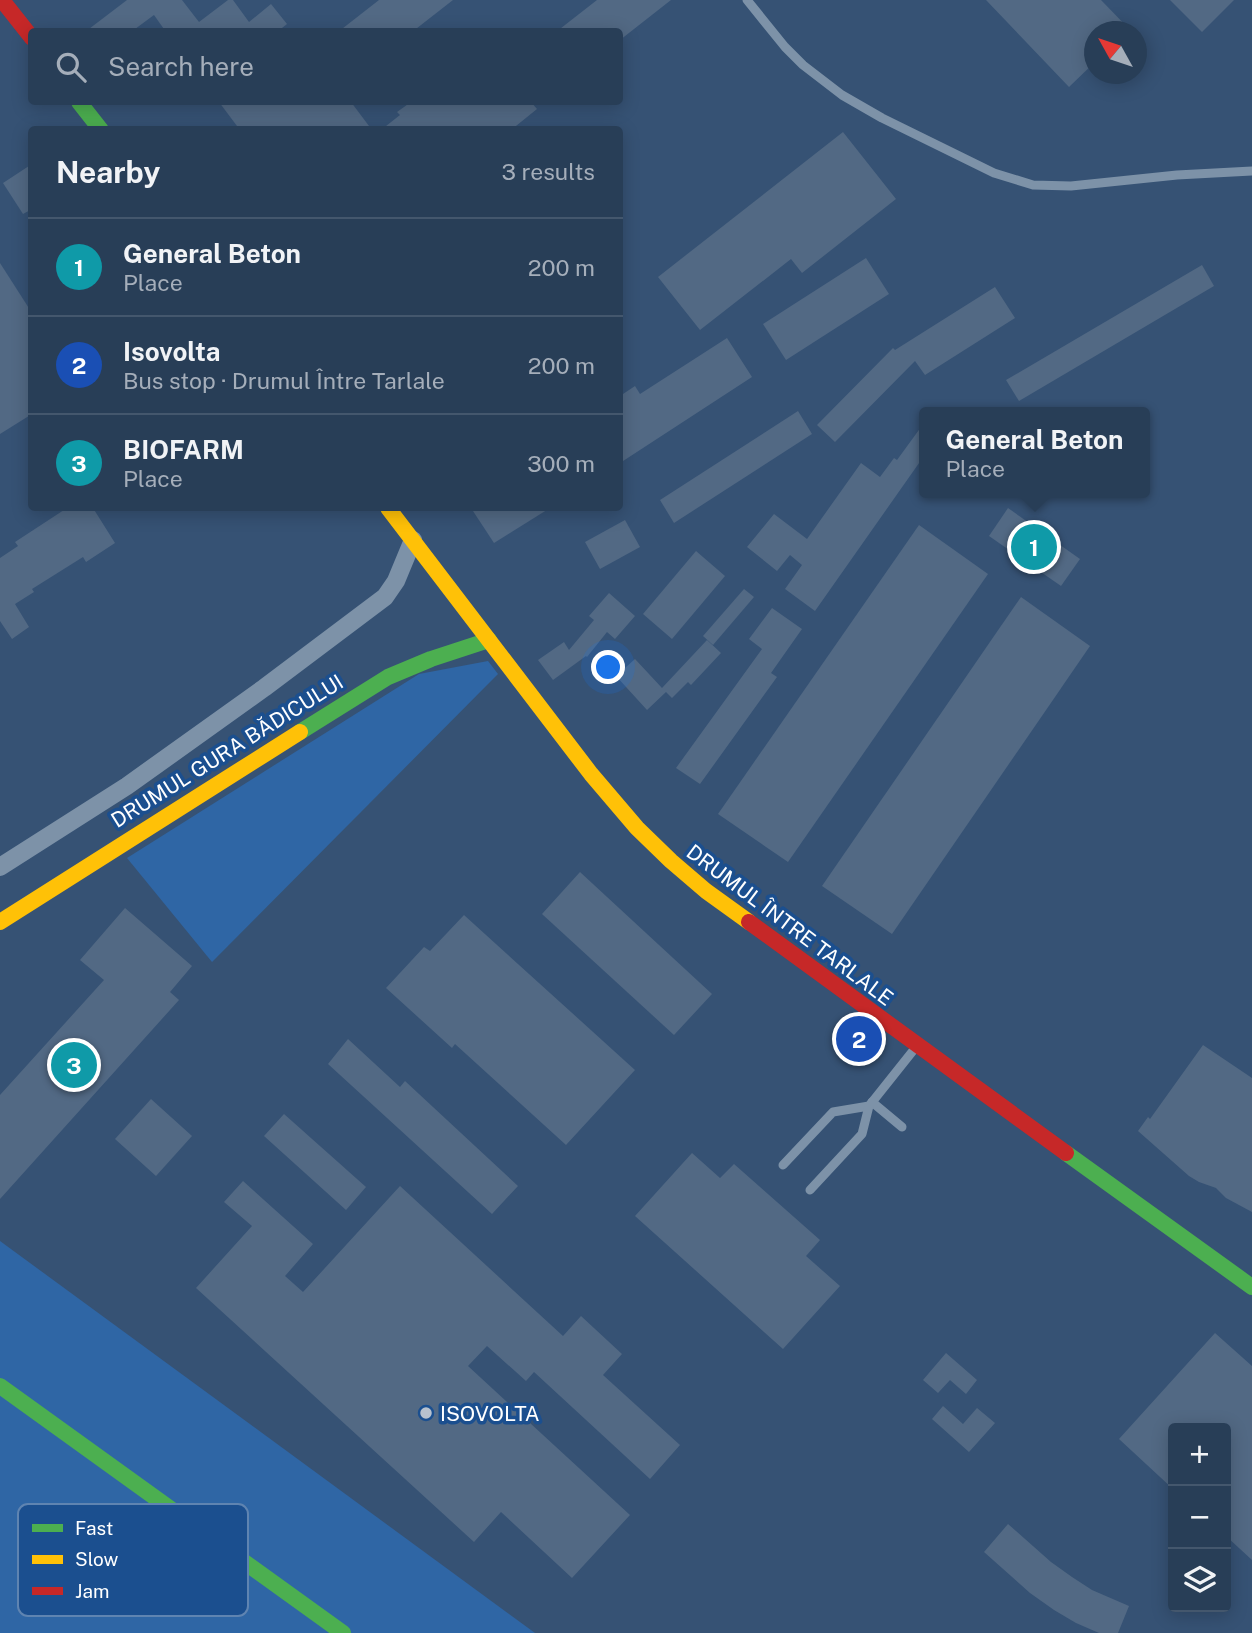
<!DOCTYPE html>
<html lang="en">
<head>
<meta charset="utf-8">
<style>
  :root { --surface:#283e57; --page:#30455d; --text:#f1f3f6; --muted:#a5aeba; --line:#44576d; --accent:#bca0f2 }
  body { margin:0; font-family:"Public Sans",sans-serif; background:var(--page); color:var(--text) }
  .controls { position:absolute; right:21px; bottom:21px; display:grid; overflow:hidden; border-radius:7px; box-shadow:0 4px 18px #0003 }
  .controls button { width:63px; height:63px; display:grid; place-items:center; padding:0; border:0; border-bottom:2px solid var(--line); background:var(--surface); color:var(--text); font:35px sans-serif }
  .compass { position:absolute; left:1084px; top:21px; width:63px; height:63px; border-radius:50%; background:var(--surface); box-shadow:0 4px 18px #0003; rotate:310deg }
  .you { position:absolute; left:609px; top:668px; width:24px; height:24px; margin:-18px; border:5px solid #fff; border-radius:50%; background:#1a73e8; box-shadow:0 0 0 10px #1a73e833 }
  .badge { display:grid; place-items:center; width:46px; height:46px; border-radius:50%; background:var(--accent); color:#fff; font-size:23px; font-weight:700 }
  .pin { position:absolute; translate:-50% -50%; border:4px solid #fff; box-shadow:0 2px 7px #0006 }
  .popup { position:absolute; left:919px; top:407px; width:231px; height:91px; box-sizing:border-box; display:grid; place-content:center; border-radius:7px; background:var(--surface); filter:drop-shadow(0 2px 5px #0005); font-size:23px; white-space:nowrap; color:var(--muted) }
  .popup b { font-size:26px; color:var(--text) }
  .popup::after { content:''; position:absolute; left:50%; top:100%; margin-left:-14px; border:14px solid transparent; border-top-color:var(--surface) }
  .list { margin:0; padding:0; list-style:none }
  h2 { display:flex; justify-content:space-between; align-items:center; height:91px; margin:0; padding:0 28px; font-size:30px }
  h2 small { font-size:23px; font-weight:400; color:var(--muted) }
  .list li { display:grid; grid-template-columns:46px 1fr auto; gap:21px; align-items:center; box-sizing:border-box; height:98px; padding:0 28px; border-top:2px solid var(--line) }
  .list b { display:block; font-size:26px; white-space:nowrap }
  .list p { margin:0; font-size:23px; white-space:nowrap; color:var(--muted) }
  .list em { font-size:23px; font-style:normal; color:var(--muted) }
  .icon { flex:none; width:38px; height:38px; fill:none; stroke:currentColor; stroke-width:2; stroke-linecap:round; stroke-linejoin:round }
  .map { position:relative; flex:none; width:1252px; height:1633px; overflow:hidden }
  .search { position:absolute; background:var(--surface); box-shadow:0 4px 18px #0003; left:28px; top:28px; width:595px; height:77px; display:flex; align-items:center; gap:18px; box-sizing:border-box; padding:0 24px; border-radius:7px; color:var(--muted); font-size:26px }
  .panel { position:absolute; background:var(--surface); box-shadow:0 4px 18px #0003; left:28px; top:126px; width:595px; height:385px; border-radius:7px }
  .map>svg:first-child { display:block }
</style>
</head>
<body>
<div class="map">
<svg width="1252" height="1633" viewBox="0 0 1252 1633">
  <rect width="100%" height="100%" fill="#365274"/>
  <g fill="#2f66a5">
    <polygon points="488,661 498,674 212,962 127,858 419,674"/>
    <polygon points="0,1241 535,1633 0,1633"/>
  </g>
  <g fill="#526984">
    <polygon points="127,0 182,0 199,22 228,0 233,0 249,22 271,4 287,24 277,32 166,32 154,15 131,32 85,32"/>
    <polygon points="379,0 453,0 412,32 338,32"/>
    <polygon points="597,0 671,0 620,40 620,32 556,32"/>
    <polygon points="986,0 1101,0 1132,32 1095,32 1095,62 1069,87"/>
    <polygon points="1170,0 1234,0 1202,32"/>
    <polygon points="219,102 351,102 372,130 240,130"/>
    <polygon points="411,102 531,102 537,109 511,130 381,130 400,115 397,112"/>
    <polygon points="843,132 896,199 802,273 791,259 700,330 658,277"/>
    <polygon points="32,164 32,209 23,214 3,183"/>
    <polygon points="866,258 889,294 786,360 763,324"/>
    <polygon points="0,263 32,313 32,414 0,434"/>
    <polygon points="1202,265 1214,286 1019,401 1006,380"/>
    <polygon points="995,287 1015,318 925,375 915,361 835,442 817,425 893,348 895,350"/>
    <polygon points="727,338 752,377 620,463 620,396 635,386 640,394"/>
    <polygon points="798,411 812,434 674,523 660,500"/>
    <polygon points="924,423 924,456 815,611 785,589 802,565 790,555 777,571 747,547 774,514 807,539 861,463 880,477 894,458 897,460"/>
    <polygon points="67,508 93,508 115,543 86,562 83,557 32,589 34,592 15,604 29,627 12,639 0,621 0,558 18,546 15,542"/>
    <polygon points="471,508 550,508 494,543"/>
    <polygon points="1008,508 1080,559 1061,586 989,536"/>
    <polygon points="625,520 640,547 600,569 585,542"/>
    <polygon points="919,525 988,574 788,862 718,814"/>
    <polygon points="696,551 725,576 672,639 643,614"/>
    <polygon points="744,589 754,597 713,645 703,636"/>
    <polygon points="609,593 635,616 615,639 607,632 587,657 586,656 553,680 538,660 564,642 569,650 594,620 589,616"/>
    <polygon points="1021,597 1090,646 892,934 822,886"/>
    <polygon points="772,608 802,629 771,673 777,677 700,784 676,768 762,649 749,639"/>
    <polygon points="707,640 721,653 691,685 688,682 672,698 666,692 647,710 616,676 635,659 662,688"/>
    <polygon points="580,872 712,994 674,1035 542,914"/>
    <polygon points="125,908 192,966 170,992 179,1000 0,1199 0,1095 104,980 80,960"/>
    <polygon points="464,915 635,1070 566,1145 455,1044 452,1048 386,988 424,947 430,951"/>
    <polygon points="348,1039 400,1087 405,1081 518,1186 492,1214 328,1064"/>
    <polygon points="1203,1045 1252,1078 1252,1212 1226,1198 1216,1188 1199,1182 1189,1176 1138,1131 1148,1117 1150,1119"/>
    <polygon points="151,1099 192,1136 156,1176 115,1139"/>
    <polygon points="284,1114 366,1187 346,1210 264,1136"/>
    <polygon points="692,1153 720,1178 734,1164 820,1240 806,1256 840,1286 783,1349 635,1216"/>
    <polygon points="243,1181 313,1244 285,1276 303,1292 400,1186 563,1336 581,1316 622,1354 603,1375 680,1445 650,1479 534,1372 526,1381 487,1346 468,1366 630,1515 572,1578 501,1512 474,1542 196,1288 252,1226 224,1202"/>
    <polygon points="1215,1333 1252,1366 1252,1560 1226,1536 1226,1428 1173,1428 1173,1489 1119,1439"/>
    <polygon points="946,1353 977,1380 966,1394 950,1380 938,1393 923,1380"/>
    <polygon points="943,1406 963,1424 977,1408 995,1423 969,1452 932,1419"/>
    <polygon points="1008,1524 1051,1562 1072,1577 1092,1590 1129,1606 1118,1633 1099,1633 1076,1623 1054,1610 1030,1593 984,1552"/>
  </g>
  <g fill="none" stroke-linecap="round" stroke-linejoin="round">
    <g stroke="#7d92a8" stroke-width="9">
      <polyline points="747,0 785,47 803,65 842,95 882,118 994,173 1033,185 1071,186 1177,175 1252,171"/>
      <polyline points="872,1102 902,1127"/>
      <polyline points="783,1165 833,1112 869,1106"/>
      <polyline points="810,1190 862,1134 869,1106 916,1047"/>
    </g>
    <polyline stroke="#7d92a8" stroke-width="18" points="0,867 127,786 264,688 385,597 396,581 413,540"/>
    <g stroke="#4caf50" stroke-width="16">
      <polyline points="79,102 101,130"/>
      <polyline points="300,732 388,677 431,659 489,640"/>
      <polyline points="1066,1153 1252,1287"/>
      <polyline points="0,1386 343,1633"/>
    </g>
    <g stroke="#ffc107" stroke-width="16">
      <polyline points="388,508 591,774 637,828 671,861 706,891 749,922"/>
      <polyline points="0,922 300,732"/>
    </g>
    <g stroke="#c62828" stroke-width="16">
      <polyline points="2,0 32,38"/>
      <polyline points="749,922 1066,1153"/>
    </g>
  </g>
  <circle fill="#b9c2ce" stroke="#1b4f8f" stroke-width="2.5" cx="426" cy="1413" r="7"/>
  <g text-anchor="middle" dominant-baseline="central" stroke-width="7" stroke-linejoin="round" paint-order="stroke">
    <g font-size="21" fill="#fff" stroke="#1b4f8f">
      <text transform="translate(227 751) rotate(-32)">DRUMUL GURA BĂDICULUI</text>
      <text transform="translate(790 925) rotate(37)">DRUMUL ÎNTRE TARLALE</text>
    </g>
    <g font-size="21" fill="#fff" stroke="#1b4f8f" text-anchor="start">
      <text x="440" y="1413">ISOVOLTA</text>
    </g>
  </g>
  <rect x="18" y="1504" width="230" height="112" rx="10" fill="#1b4f8f" stroke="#5f84b1" stroke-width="2"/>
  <rect x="32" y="1524" width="31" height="8" fill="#4caf50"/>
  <rect x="32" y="1555" width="31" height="9" fill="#ffc107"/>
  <rect x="32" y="1587" width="31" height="8" fill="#c62828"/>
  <g font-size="19" fill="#fff">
    <text x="75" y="1535">Fast</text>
    <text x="75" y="1566">Slow</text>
    <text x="75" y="1598">Jam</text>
  </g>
</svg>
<div class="controls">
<button>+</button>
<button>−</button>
<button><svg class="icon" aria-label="layers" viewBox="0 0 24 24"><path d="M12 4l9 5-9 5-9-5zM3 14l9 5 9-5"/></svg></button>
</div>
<svg class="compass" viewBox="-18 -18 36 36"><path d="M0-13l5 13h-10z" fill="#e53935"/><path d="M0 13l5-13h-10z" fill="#a5aeba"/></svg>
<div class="you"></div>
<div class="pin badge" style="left:1034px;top:547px;background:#0f9aa8">1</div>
<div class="popup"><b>General Beton</b>Place</div>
<div class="pin badge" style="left:859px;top:1039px;background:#1a4fb4">2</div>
<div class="pin badge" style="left:74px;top:1065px;background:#0f9aa8">3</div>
<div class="search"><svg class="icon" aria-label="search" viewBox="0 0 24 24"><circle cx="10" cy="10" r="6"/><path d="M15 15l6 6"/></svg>Search here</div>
<section class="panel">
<h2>Nearby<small>3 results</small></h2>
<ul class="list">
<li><span class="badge" style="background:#0f9aa8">1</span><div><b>General Beton</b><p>Place</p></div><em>200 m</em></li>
<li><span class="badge" style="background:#1a4fb4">2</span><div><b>Isovolta</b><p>Bus stop · Drumul Între Tarlale</p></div><em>200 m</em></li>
<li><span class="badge" style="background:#0f9aa8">3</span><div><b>BIOFARM</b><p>Place</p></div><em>300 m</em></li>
</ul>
</section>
</div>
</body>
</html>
